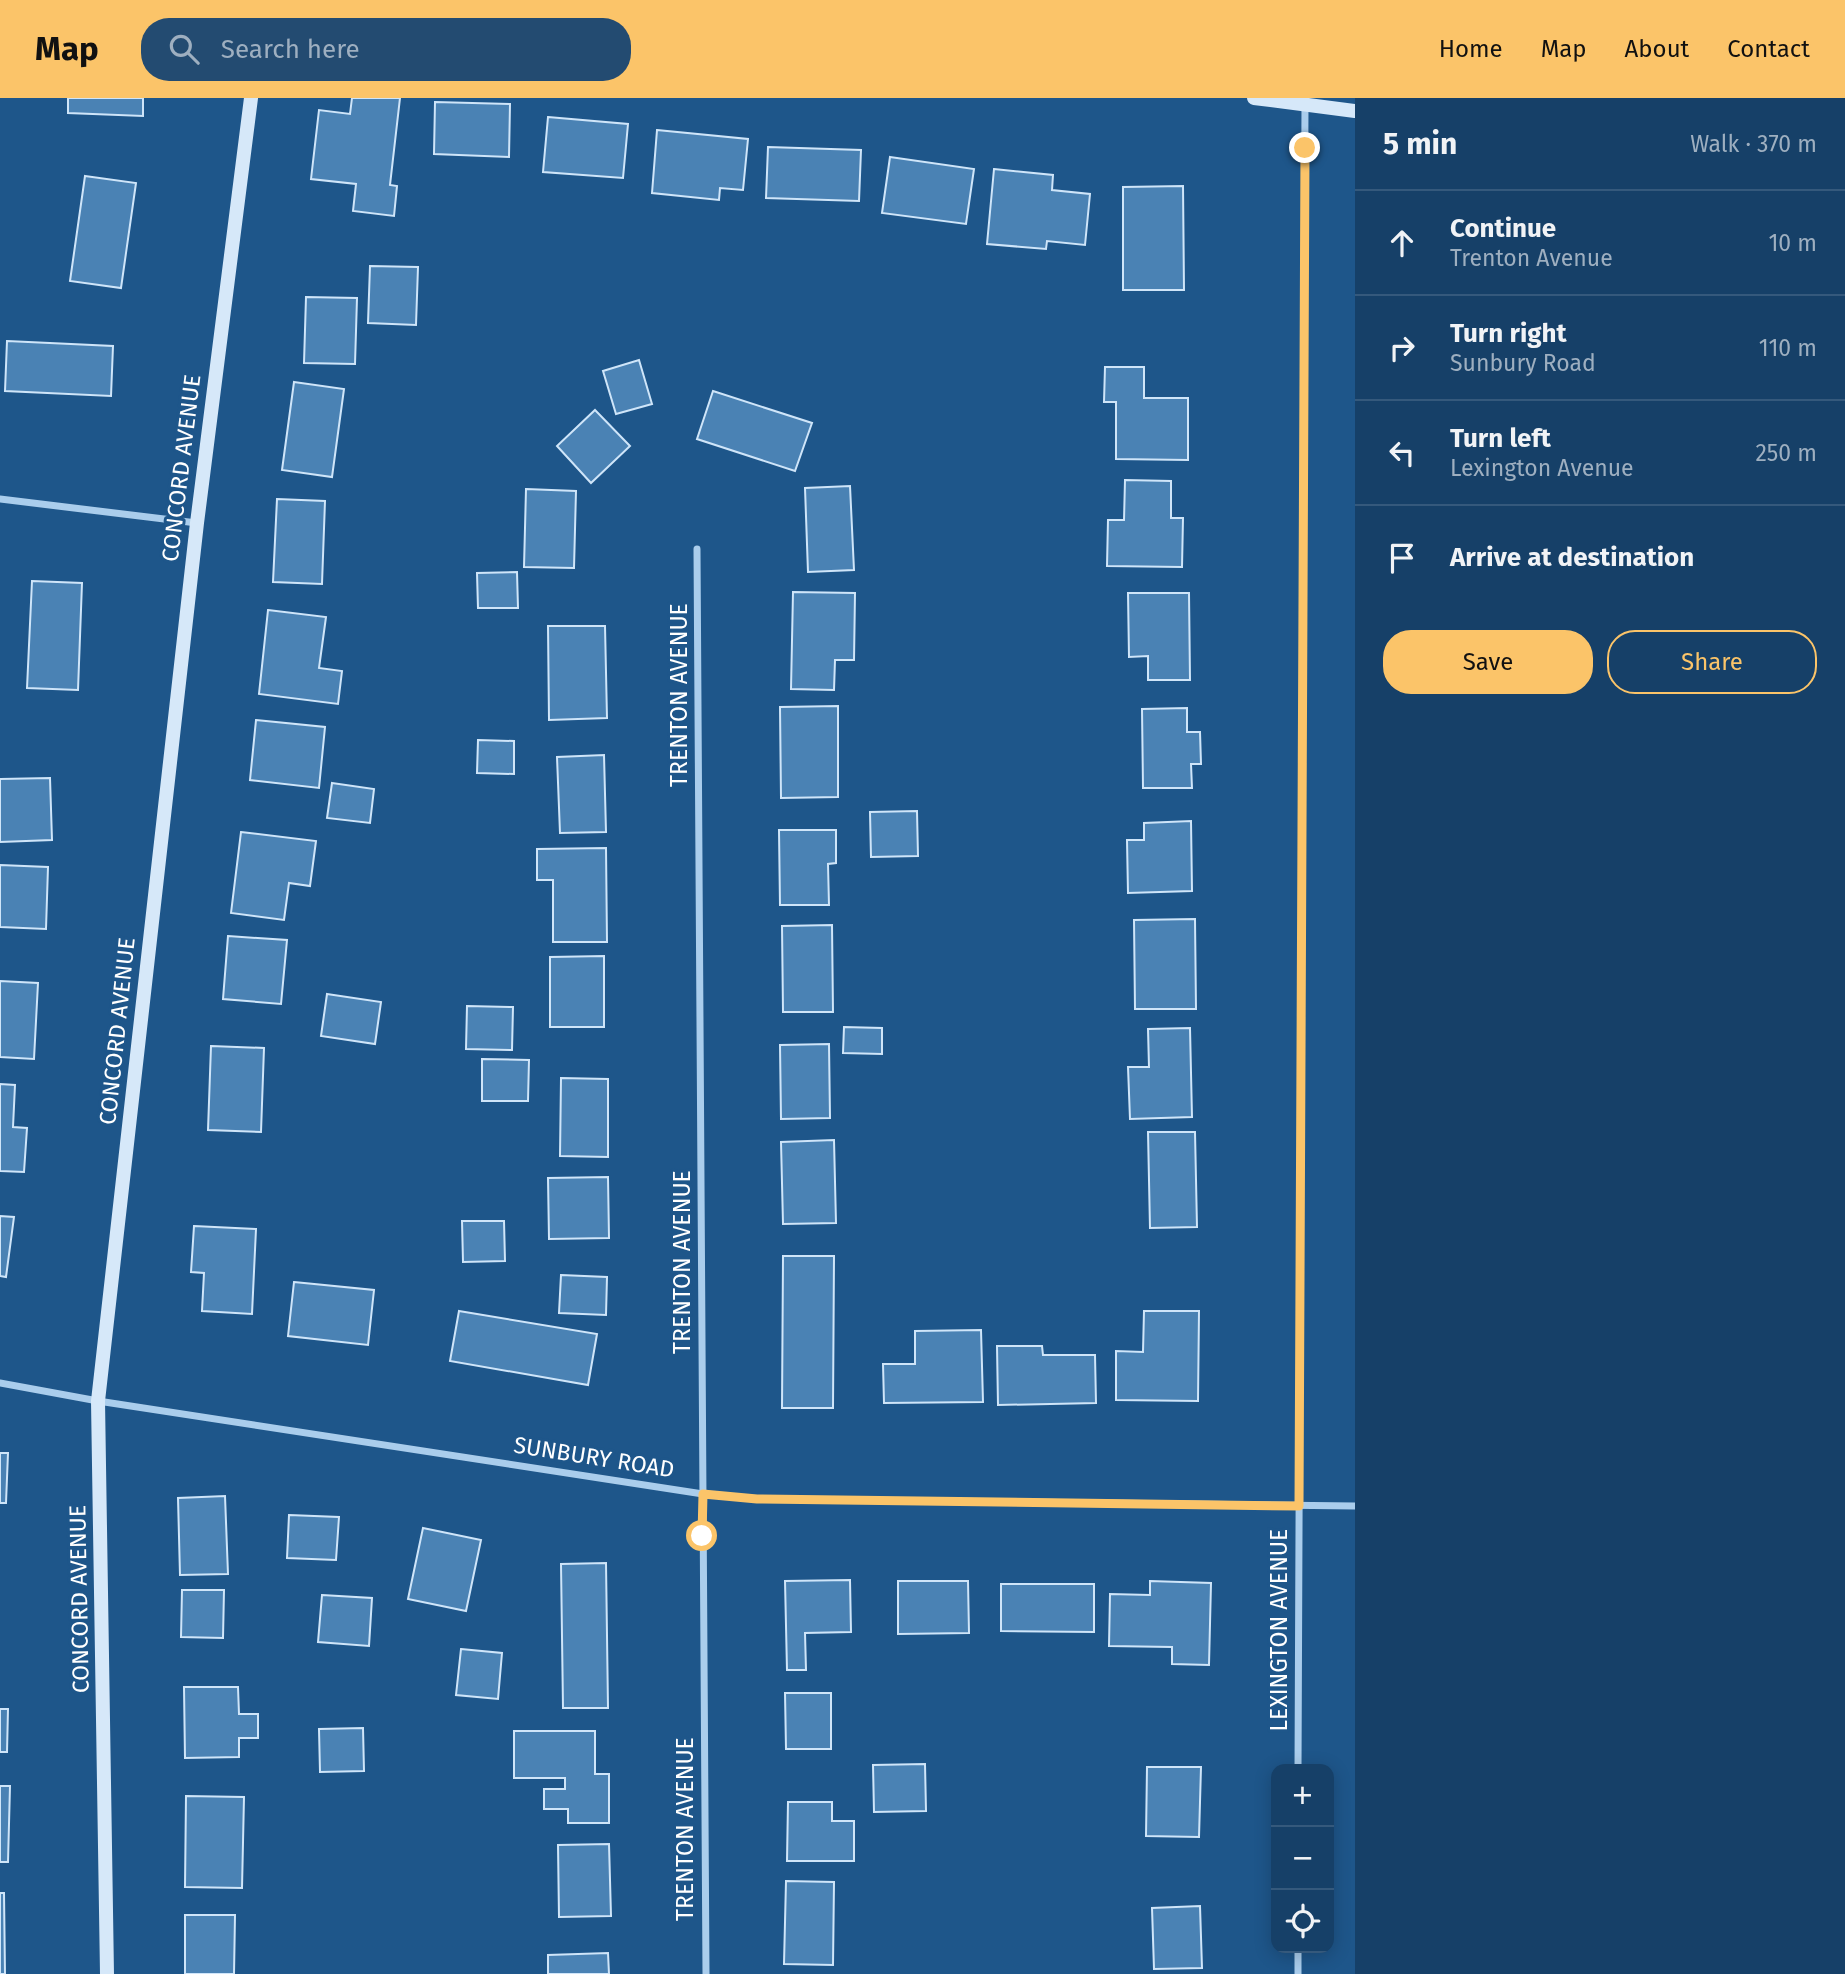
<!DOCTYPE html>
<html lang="en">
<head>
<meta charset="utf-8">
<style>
  :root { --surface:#164068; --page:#234b71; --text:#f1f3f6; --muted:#9eafc0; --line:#35597c; --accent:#fbc469 }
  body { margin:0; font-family:"Fira Sans",sans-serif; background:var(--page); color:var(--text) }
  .controls { position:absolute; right:21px; bottom:21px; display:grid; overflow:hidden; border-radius:14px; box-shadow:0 4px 18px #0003 }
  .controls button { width:63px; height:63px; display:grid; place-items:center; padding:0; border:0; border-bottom:2px solid var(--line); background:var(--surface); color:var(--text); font:35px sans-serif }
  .stop { position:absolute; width:21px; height:21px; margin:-16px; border:5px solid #fbc469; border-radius:50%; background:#fff }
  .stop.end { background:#fbc469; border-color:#fff; box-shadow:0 2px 7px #0008 }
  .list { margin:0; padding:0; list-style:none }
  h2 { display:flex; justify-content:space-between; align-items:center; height:91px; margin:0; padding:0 28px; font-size:30px }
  h2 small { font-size:23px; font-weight:400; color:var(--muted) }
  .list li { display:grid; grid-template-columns:46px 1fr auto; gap:21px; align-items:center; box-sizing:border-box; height:105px; padding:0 28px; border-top:2px solid var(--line) }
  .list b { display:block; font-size:26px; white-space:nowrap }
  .list p { margin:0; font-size:23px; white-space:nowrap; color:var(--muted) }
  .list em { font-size:23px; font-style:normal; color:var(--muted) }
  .actions { display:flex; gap:14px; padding:21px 28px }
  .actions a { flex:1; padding:16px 0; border:2px solid var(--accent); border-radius:28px; text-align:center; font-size:24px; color:var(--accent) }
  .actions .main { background:var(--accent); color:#111 }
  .icon { flex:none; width:38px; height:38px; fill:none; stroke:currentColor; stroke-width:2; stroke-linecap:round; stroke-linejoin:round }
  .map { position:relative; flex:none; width:1355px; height:1876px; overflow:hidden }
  header { display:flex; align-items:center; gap:42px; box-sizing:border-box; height:98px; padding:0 35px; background:var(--accent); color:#111 }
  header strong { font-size:33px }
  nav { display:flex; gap:38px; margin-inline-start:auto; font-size:24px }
  .search { width:490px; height:63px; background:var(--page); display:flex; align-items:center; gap:18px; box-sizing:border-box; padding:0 24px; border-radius:28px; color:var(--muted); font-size:26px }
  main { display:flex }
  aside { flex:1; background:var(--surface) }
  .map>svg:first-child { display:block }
</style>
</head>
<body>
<header>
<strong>Map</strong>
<div class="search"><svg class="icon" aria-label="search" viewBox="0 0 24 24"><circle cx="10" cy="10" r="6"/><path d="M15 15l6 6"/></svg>Search here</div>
<nav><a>Home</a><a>Map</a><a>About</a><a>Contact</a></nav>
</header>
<main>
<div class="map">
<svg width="1355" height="1876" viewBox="0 0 1355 1876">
  <rect width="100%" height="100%" fill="#1e568a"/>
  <g fill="#4a82b4" stroke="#cfe5f9" stroke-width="2">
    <polygon points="68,0 143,0 143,18 68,15"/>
    <polygon points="352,0 400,0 390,87 397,88 394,118 353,113 356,86 311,81 319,12 350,16"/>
    <polygon points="435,4 510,6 509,59 434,56"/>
    <polygon points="548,19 628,26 623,80 543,74"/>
    <polygon points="657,32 748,41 743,92 720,90 719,102 652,95"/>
    <polygon points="768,49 861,52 859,103 766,100"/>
    <polygon points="890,59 974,71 966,126 882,115"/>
    <polygon points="994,71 1053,77 1052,92 1090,96 1085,147 1047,143 1046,151 987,146"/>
    <polygon points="85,78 136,85 121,190 70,183"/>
    <polygon points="1183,88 1184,192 1123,192 1123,89"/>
    <polygon points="370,168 418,169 416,227 368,225"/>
    <polygon points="306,199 357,200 355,266 304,265"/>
    <polygon points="7,243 113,248 111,298 5,293"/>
    <polygon points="639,262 652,306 616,316 603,273"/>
    <polygon points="1105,269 1144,269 1144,300 1188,300 1188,362 1116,361 1116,304 1104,304"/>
    <polygon points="294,284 344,291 332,379 282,372"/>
    <polygon points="713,293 812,325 795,373 697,341"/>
    <polygon points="595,312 630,348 591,385 557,348"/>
    <polygon points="1125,382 1171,383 1171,420 1183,420 1182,469 1107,468 1108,422 1124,422"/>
    <polygon points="850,388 854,472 808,474 805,390"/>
    <polygon points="526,391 576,393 574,470 524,469"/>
    <polygon points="277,401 325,403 322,486 273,484"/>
    <polygon points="517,474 518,510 478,510 477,475"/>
    <polygon points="32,483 82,485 78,592 27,590"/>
    <polygon points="793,494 855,495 854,562 835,562 834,592 791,591"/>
    <polygon points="1128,495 1189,495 1190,582 1148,582 1148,558 1129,559"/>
    <polygon points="268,512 326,519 319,570 342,573 338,606 259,596"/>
    <polygon points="548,528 605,528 607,620 549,622"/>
    <polygon points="838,608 838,699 781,700 780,609"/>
    <polygon points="1187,610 1187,634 1200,634 1201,666 1191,666 1192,690 1143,690 1142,611"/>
    <polygon points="256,622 325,629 319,690 250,682"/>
    <polygon points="478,642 514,643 514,676 477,675"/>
    <polygon points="604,657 606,734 560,735 557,659"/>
    <polygon points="50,680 52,742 0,744 0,681"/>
    <polygon points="332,685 374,691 370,725 327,720"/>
    <polygon points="917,713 918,758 871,759 870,714"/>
    <polygon points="1191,723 1192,793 1128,795 1127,742 1144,742 1144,725"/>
    <polygon points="779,732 836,732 836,765 828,766 829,807 780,807"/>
    <polygon points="241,734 316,743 310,788 289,785 284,822 231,815"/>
    <polygon points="606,750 607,844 553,844 553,782 537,782 537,751"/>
    <polygon points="0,767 48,769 46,831 0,829"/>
    <polygon points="1195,821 1196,911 1135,911 1134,822"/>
    <polygon points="832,827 833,914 783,914 782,828"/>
    <polygon points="228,838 287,842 281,906 223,901"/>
    <polygon points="604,858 604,929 550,929 550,859"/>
    <polygon points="0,883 38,885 34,961 0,959"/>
    <polygon points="327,896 381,904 375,946 321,938"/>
    <polygon points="467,908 513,909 512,952 466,951"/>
    <polygon points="844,929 882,930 882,956 843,955"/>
    <polygon points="1190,930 1192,1019 1130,1021 1128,969 1149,969 1148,931"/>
    <polygon points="829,946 830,1020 781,1021 780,947"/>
    <polygon points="211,948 264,950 261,1034 208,1032"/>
    <polygon points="482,961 529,962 528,1003 482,1003"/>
    <polygon points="561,980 608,981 608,1059 560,1058"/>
    <polygon points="0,986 15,987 13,1029 27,1030 24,1074 0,1073"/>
    <polygon points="1148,1034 1195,1034 1197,1129 1150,1130"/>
    <polygon points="834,1042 836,1125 783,1126 781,1044"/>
    <polygon points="608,1079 609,1140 549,1141 548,1080"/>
    <polygon points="0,1118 14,1119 6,1179 0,1178"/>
    <polygon points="462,1123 504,1123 505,1163 463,1164"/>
    <polygon points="194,1128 256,1131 252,1216 202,1213 204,1175 191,1174"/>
    <polygon points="783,1158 834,1158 833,1310 782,1310"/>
    <polygon points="561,1177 607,1179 606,1217 559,1215"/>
    <polygon points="294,1184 374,1192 368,1247 288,1238"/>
    <polygon points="459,1213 597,1236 588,1287 450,1263"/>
    <polygon points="1144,1213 1199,1213 1198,1303 1116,1302 1116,1253 1143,1254"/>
    <polygon points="981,1232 983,1304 884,1305 883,1266 915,1266 915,1233"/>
    <polygon points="997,1248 1042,1248 1043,1257 1095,1257 1096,1305 998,1307"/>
    <polygon points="0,1355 8,1355 6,1405 0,1405"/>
    <polygon points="225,1398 228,1476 180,1477 178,1400"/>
    <polygon points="289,1417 339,1419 336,1462 287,1460"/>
    <polygon points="423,1430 481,1442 466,1513 408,1501"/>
    <polygon points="606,1465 608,1610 563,1610 561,1466"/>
    <polygon points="850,1482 851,1534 805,1535 806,1572 787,1572 785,1483"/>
    <polygon points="898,1483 968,1483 969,1535 898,1536"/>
    <polygon points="1150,1483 1211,1485 1209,1567 1172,1566 1172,1549 1109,1548 1110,1496 1150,1497"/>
    <polygon points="1001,1486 1094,1486 1094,1534 1001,1533"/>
    <polygon points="182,1492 224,1492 223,1540 181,1539"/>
    <polygon points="322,1497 372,1500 369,1548 318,1544"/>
    <polygon points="461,1551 502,1555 498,1601 456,1597"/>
    <polygon points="184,1589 238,1589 239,1616 258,1616 258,1640 239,1640 239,1659 185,1660"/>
    <polygon points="785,1595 831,1595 831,1651 786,1651"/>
    <polygon points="0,1611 8,1611 7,1654 0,1654"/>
    <polygon points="363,1630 364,1673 320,1674 319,1631"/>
    <polygon points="514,1633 595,1633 595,1676 609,1676 609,1725 568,1725 568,1711 544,1711 544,1691 565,1691 565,1680 514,1680"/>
    <polygon points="925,1666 926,1713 874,1714 873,1667"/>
    <polygon points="1147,1669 1201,1669 1199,1739 1146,1738"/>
    <polygon points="0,1688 10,1688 8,1764 0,1764"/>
    <polygon points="186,1698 244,1699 242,1790 185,1789"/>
    <polygon points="788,1704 832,1704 832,1723 854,1723 854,1763 787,1763"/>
    <polygon points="609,1746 611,1818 559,1819 558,1747"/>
    <polygon points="786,1783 834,1784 833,1867 784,1866"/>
    <polygon points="0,1795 4,1795 5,1876 0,1876"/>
    <polygon points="1200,1808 1202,1870 1154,1871 1152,1810"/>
    <polygon points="185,1817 235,1817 234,1876 185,1876"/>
    <polygon points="608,1855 609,1876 548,1876 548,1857"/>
  </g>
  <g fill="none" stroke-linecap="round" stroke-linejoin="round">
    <g stroke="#aacdec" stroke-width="7">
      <polyline points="0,401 197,425"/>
      <polyline points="697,451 706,1876"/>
      <polyline points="0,1285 98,1303 703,1396 757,1401 1355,1408"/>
      <polyline points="1298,1671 1305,6"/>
      <polyline points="1298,1850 1298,1876"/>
    </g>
    <g stroke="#d6e8f9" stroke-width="14">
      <polyline points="1254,0 1355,13"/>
      <polyline points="107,1876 98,1303 197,425 251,0"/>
    </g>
  </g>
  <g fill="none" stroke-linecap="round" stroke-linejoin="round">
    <polyline stroke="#fbc469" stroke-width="9" points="702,1438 703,1396 757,1401 1299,1408 1305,50"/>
  </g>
  <g text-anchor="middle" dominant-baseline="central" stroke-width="6" stroke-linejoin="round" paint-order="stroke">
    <g font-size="23" fill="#fff" stroke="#1e568a">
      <text transform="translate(181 370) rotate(-83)">CONCORD AVENUE</text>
      <text transform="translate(679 597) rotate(-90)">TRENTON AVENUE</text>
      <text transform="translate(117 933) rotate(-84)">CONCORD AVENUE</text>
      <text transform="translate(682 1164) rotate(-90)">TRENTON AVENUE</text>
      <text transform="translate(594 1359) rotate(9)">SUNBURY ROAD</text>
      <text transform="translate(79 1501) rotate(-91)">CONCORD AVENUE</text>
      <text transform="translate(1279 1532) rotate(-90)">LEXINGTON AVENUE</text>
      <text transform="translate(685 1731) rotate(-90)">TRENTON AVENUE</text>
    </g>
  </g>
</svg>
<div class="controls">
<button>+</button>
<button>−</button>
<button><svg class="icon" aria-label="locate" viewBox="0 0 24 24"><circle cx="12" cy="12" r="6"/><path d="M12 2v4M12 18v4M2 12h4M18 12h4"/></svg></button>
</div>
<div class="stop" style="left:702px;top:1438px"></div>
<div class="stop end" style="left:1305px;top:50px"></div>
</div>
<aside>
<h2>5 min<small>Walk · 370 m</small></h2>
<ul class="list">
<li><svg class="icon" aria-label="ahead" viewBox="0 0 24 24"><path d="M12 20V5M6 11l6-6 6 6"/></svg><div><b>Continue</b><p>Trenton Avenue</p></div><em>10 m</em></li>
<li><svg class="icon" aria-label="right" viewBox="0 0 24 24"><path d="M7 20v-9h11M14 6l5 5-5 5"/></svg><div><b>Turn right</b><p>Sunbury Road</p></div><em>110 m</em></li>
<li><svg class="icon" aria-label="left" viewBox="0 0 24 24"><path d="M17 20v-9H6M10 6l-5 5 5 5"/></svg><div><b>Turn left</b><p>Lexington Avenue</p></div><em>250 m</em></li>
<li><svg class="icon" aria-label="arrive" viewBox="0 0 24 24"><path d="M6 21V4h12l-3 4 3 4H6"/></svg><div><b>Arrive at destination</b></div></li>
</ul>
<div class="actions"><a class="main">Save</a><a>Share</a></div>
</aside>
</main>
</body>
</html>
